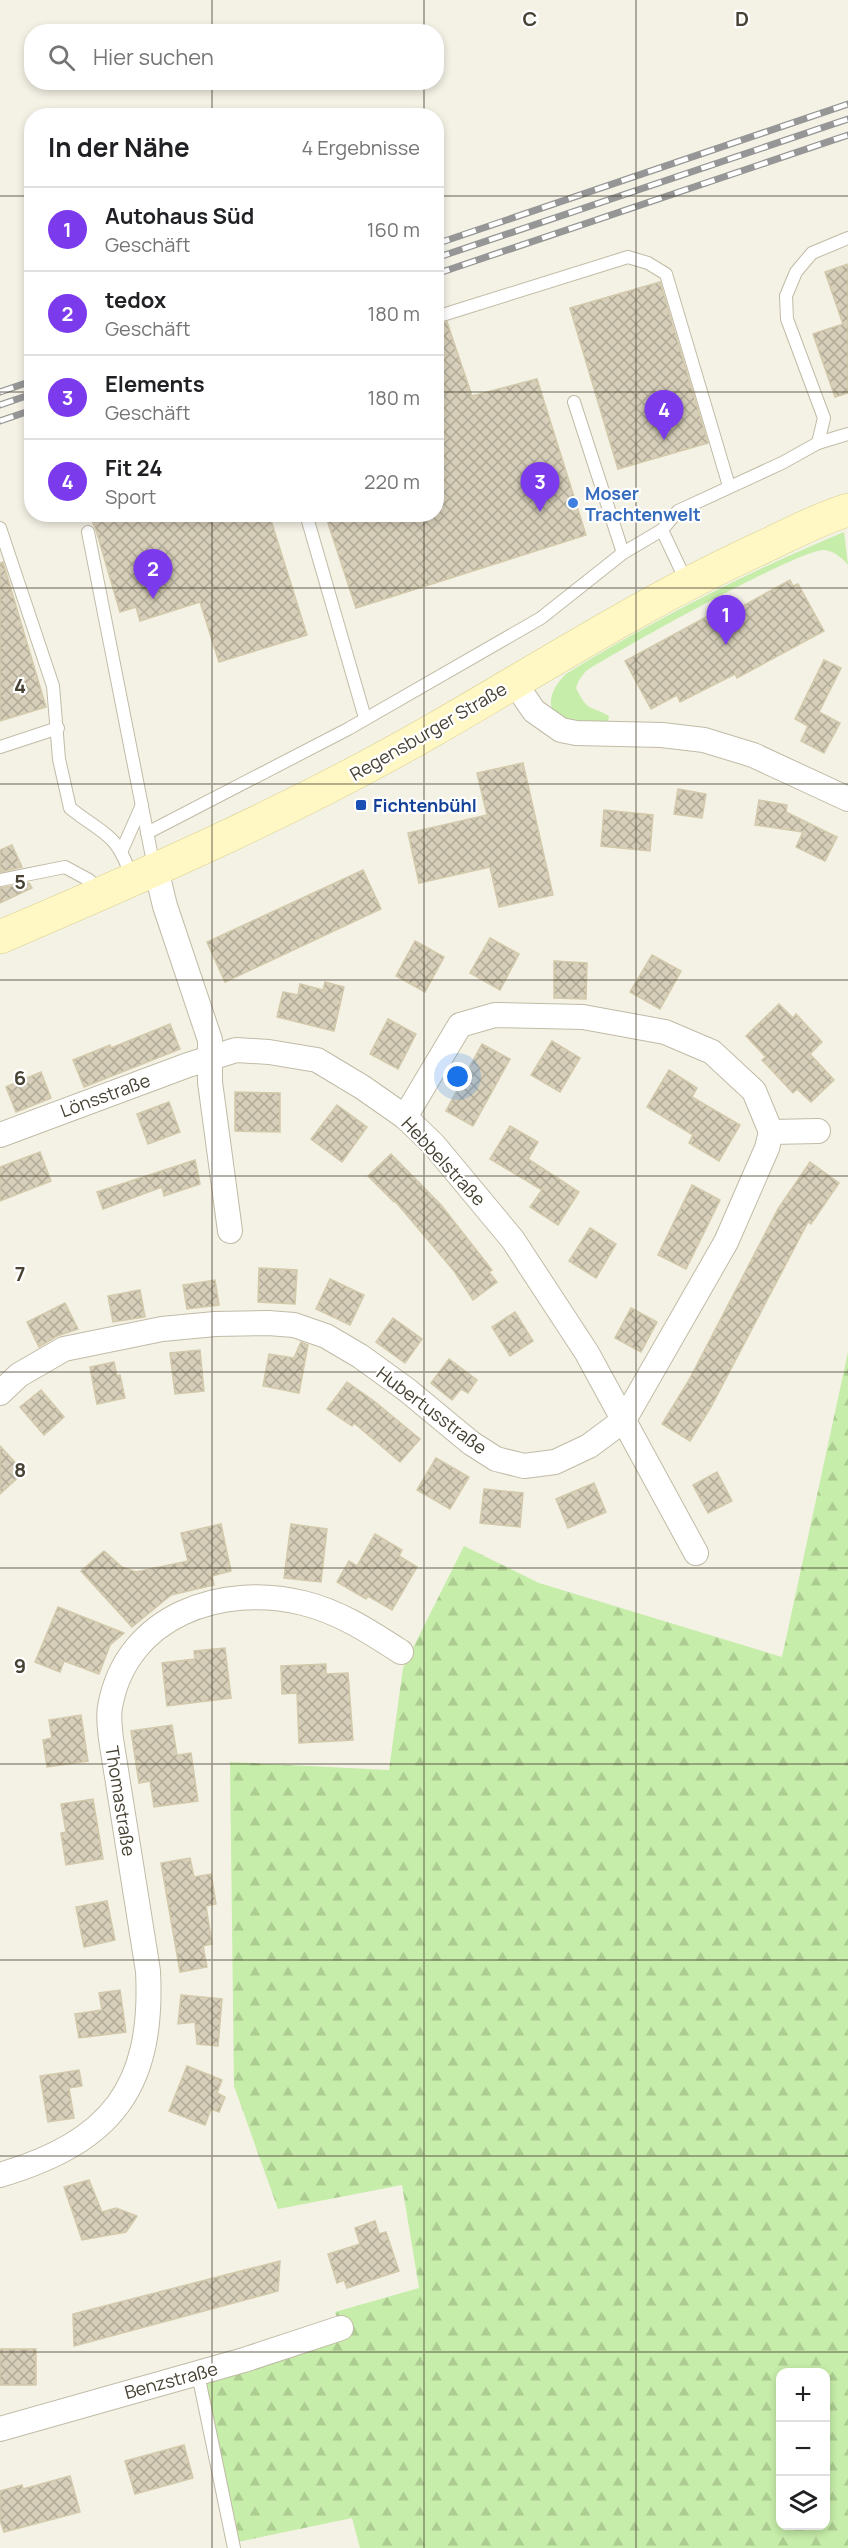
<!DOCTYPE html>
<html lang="de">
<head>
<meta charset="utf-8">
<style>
  :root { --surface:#fff; --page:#f2f2f2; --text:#202124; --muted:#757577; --line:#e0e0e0; --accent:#7c3aed }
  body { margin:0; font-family:Manrope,sans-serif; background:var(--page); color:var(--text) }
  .controls { position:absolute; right:18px; bottom:18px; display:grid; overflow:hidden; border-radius:12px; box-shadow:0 3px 9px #0003 }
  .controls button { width:54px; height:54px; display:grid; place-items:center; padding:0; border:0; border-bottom:2px solid var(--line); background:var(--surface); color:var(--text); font:30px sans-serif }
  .you { position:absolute; left:458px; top:1077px; width:21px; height:21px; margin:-15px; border:4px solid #fff; border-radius:50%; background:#1a73e8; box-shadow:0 0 0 9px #1a73e833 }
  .badge { display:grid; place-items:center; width:39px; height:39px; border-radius:50%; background:var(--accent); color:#fff; font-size:20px; font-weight:700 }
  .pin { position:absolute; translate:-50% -50px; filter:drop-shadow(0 2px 3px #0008) }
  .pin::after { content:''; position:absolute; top:32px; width:21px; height:18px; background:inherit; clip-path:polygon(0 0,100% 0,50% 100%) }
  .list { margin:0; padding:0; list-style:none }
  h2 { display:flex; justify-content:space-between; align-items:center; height:78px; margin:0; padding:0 24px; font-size:26px }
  h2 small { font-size:20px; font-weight:400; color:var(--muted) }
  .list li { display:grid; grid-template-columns:39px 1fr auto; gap:18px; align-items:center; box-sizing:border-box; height:84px; padding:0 24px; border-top:2px solid var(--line) }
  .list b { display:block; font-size:22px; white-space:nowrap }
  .list p { margin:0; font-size:20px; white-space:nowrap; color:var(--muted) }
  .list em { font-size:20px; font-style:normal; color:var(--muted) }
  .icon { flex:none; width:33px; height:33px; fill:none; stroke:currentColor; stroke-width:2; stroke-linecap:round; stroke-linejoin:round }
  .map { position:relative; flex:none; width:848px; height:2548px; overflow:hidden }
  .search { position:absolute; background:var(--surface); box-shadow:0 3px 9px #0003; left:24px; top:24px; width:420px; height:66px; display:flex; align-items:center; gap:15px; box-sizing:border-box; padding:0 21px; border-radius:24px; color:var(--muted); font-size:22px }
  .panel { position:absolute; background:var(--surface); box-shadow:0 3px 9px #0003; left:24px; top:108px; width:420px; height:414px; border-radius:24px }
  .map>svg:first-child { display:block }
</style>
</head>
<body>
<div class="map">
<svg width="848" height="2548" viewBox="0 0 848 2548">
  <defs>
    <pattern id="forest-firs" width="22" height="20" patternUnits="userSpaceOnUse" patternTransform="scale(1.5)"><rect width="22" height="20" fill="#c6eda9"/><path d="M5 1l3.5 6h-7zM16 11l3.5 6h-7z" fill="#accc92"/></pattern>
    <pattern id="building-cross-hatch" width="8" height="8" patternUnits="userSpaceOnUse" patternTransform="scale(1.5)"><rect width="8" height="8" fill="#d7cfb9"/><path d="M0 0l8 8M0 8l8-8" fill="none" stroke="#b0aa97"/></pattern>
  </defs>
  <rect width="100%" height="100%" fill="#f4f2e5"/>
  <path fill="#c6eda9" d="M 844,532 L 848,565 C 843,558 833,551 825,550 C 802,547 615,652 586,671 L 579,680 L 576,688 C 589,714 589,704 609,716 L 608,722 C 598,722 573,724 565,721 C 541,710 552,687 566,674 C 655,619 748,572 844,532 Z"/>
  <path fill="url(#forest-firs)" fill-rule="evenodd" d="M 848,1352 L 848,2548 L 360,2548 L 352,2518 L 233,2543 L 198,2374 L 340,2328 L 335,2312 L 419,2288 L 402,2185 L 278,2209 L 234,2086 L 230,1762 L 389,1770 L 403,1668 L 464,1546 L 539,1583 L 782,1657 ZM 780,2372 L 826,2372 L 826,2526 L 780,2526 Z"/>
  <g fill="url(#building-cross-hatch)" stroke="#d3c9ab" stroke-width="1.5">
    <polygon points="848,264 848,393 835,397 813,334 843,324 825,272"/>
    <polygon points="660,282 708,443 618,469 570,308"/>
    <polygon points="447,322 472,396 537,379 586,535 356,608 325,514 436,514 436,325"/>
    <polygon points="89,514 269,514 307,635 219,662 200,602 140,621 136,607 120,612 96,530"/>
    <polygon points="3,562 46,707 0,721 0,563"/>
    <polygon points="790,580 793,586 798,584 824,631 737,678 735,674 680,702 677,695 651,709 625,661 708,616 712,623"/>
    <polygon points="824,660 841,668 819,712 840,723 824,753 801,741 808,726 795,719"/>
    <polygon points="523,763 553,895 499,907 490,867 419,883 408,833 487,815 477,773"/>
    <polygon points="678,789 706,794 702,818 674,814"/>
    <polygon points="759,800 787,805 786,812 837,837 825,861 796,847 803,832 755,825"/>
    <polygon points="604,810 653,815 650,851 601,846"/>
    <polygon points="12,845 22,867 0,872 0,850"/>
    <polygon points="363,870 381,909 225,982 207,942"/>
    <polygon points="29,883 32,888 0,903 0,888"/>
    <polygon points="490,938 519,954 500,990 470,973"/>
    <polygon points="415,941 444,957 425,992 396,976"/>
    <polygon points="652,955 681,971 660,1009 630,992"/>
    <polygon points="554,961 587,963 586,999 554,998"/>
    <polygon points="325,982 344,987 334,1031 277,1017 283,992 298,995 300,984 323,990"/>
    <polygon points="779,1004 793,1018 796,1014 822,1042 810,1054 834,1080 811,1102 797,1089 793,1093 762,1060 766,1057 746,1036"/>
    <polygon points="388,1019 416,1034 398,1069 370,1054"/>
    <polygon points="170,1024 180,1049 84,1087 73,1060 110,1045 111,1048"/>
    <polygon points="552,1041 580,1058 560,1092 531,1075"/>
    <polygon points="482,1044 510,1059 473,1126 446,1111"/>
    <polygon points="669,1070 697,1088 692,1097 740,1125 719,1161 689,1143 693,1135 647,1107"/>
    <polygon points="41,1072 51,1098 16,1112 6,1087"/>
    <polygon points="235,1092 280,1093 280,1132 235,1131"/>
    <polygon points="169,1102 180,1132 148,1144 137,1114"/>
    <polygon points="337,1105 367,1127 342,1162 311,1139"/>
    <polygon points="510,1126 538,1142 528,1159 579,1192 558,1225 530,1207 542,1190 490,1159"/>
    <polygon points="40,1152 51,1181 0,1201 0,1167"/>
    <polygon points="391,1154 441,1205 492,1270 489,1272 497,1282 473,1300 454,1271 395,1201 394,1202 368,1176"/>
    <polygon points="195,1160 200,1184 164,1196 162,1187 103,1209 97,1192"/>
    <polygon points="810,1162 839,1183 811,1224 808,1222 711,1407 690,1441 662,1424 689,1380 778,1209"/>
    <polygon points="692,1185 720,1200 686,1269 658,1255"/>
    <polygon points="590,1228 616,1244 596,1278 569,1261"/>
    <polygon points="259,1268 297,1270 295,1304 258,1302"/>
    <polygon points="330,1279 364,1295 350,1325 316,1309"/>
    <polygon points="215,1280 219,1305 187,1309 183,1285"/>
    <polygon points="140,1290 145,1317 113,1322 108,1296"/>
    <polygon points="65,1303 78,1329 57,1336 39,1347 27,1322"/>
    <polygon points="631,1308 657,1322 641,1352 615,1338"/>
    <polygon points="515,1312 533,1341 510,1356 492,1327"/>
    <polygon points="393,1318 422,1339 405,1363 376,1342"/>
    <polygon points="301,1342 308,1345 299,1393 263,1386 269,1354 293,1358 293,1360"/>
    <polygon points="200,1350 204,1391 175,1394 170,1353"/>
    <polygon points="449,1359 477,1380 468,1393 461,1389 452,1400 431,1383"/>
    <polygon points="114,1362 117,1376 120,1375 125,1398 97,1404 90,1367"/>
    <polygon points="347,1382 374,1401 420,1439 400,1462 354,1423 352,1426 327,1409"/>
    <polygon points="41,1390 64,1417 44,1435 20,1407"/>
    <polygon points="0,1446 24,1472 0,1494"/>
    <polygon points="436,1458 469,1477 450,1509 417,1490"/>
    <polygon points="717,1472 732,1501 708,1513 693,1485"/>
    <polygon points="594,1483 606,1512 568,1528 556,1499"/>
    <polygon points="484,1489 523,1493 520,1527 480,1523"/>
    <polygon points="221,1524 231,1571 212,1576 214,1585 171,1595 132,1627 81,1571 104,1551 122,1567 136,1572 188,1561 181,1533"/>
    <polygon points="291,1524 327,1529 321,1582 284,1578"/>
    <polygon points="375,1534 402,1550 399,1556 417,1567 392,1610 368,1596 366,1599 337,1582 349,1561 357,1566"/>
    <polygon points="58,1607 124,1633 110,1645 99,1674 64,1661 60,1672 35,1662"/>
    <polygon points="225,1648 231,1698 167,1706 162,1663 195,1659 194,1651"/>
    <polygon points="326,1664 326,1674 348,1673 353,1740 299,1743 297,1693 282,1694 281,1666"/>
    <polygon points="81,1715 88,1761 47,1767 43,1740 52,1738 49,1720"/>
    <polygon points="172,1725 177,1755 191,1753 198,1801 154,1807 150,1781 139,1783 131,1731"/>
    <polygon points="93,1799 103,1859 66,1865 61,1833 66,1832 61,1804"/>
    <polygon points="190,1858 194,1877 211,1874 216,1904 206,1906 212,1944 203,1946 207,1967 180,1972 161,1863"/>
    <polygon points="107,1901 115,1940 84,1947 76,1907"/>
    <polygon points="120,1990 126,2032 79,2038 75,2014 102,2010 99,1993"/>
    <polygon points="181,1995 222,1999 218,2046 197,2044 195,2022 178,2024"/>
    <polygon points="187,2066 222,2080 217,2093 225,2097 219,2112 211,2109 205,2125 169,2111"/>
    <polygon points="79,2070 82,2086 69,2088 74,2118 48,2122 40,2076"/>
    <polygon points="89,2180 102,2212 116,2208 137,2216 126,2232 82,2240 64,2187"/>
    <polygon points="375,2221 379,2234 386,2232 399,2271 347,2288 344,2280 337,2283 328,2254 360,2244 355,2228"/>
    <polygon points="280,2261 278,2291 74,2346 73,2314"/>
    <rect x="0" y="2349" width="36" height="36"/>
    <polygon points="184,2445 193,2478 135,2494 125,2461"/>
    <polygon points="70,2476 80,2512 4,2532 0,2520 0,2491 22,2485 23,2489"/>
  </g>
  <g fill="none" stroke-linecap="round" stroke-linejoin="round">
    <g stroke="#c1bba6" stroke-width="14">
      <g id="lane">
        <polyline points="436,317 628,257 648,263 666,274 729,486"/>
        <polyline points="574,402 623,553"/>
        <polyline points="818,443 824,418 787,319 786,296 796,272 812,253 848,238"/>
        <polyline points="306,514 365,718"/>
        <path d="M 0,528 L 53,686 L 59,759 L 70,808 C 105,836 117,832 132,879"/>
        <polyline points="662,530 678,511 782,463 818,443 848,434"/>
        <polyline points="88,532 151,852 156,869"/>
        <polyline points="0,747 58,728"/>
        <polyline points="147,833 348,729 541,618 623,553 662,530 687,583"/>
        <polyline points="122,850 142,805"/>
        <polyline points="0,880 65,867 89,880 101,891"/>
        <polyline points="198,2374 234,2548"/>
      </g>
    </g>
    <g stroke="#c1bba6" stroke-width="26">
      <g id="street">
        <polyline points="514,682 534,711 561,730 576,733 662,735 704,740 753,755 848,799"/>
        <polyline points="156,869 165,906 210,1040 210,1082 230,1231"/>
        <polyline points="405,1117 460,1025 495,1015 583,1017 665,1032 712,1052 754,1091 771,1132"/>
        <polyline points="771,1132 818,1131"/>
        <polyline points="0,1135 188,1065 236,1050 269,1052 317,1060 362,1087 405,1117 434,1145 513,1240 587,1353 696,1553"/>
        <polyline points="0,1393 19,1375 64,1349 162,1329 215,1324 268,1323 294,1325 326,1336 360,1356 407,1390 471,1443 496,1459 524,1466 555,1462 589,1446 624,1420 726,1242 767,1148 771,1132"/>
        <path d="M 0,2175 C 111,2142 154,2088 148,1971 L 111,1739 C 110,1729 108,1717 110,1707 C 126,1615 222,1583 303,1603 C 340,1612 370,1632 401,1652"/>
        <polyline points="0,2429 244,2360 341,2328"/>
      </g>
    </g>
    <g stroke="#d9d08f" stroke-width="34">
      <path id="secondary" d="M 0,937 C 148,874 296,809 435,729 C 543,667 647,600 761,548 C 789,535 818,519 848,510"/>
    </g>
    <use href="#lane" stroke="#fff" stroke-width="12"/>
    <use href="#street" stroke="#fff" stroke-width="24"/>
    <use href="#secondary" stroke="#fff8c4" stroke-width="33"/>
    <g stroke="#969696" stroke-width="7">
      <g id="rail">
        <polyline points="436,244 848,104"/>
        <polyline points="436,258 848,119"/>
        <polyline points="436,274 848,135"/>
        <polyline points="0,392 32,381"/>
        <polyline points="0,405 32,394"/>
        <polyline points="0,421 32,410"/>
      </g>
    </g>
    <use href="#rail" stroke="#fff" stroke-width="4.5" stroke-dasharray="14" stroke-linecap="butt"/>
  </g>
  <path fill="none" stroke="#484234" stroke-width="1.5" stroke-opacity="0.55" d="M 212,0 L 212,32M 424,0 L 424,32M 636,0 L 636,2548M 212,82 L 212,116M 424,82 L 424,116M 0,196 L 32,196M 436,196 L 848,196M 0,392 L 32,392M 436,392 L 848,392M 212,514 L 212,2548M 424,514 L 424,2548M 0,588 L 848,588M 0,784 L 848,784M 0,980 L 848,980M 0,1176 L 848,1176M 0,1372 L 848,1372M 0,1568 L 848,1568M 0,1764 L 848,1764M 0,1960 L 848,1960M 0,2156 L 848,2156M 0,2352 L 848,2352"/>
  <circle fill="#3f7fe0" stroke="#fff" stroke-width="2" cx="573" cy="503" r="6"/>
  <rect fill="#1a4fb4" stroke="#fff" stroke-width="2" x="355" y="799" width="12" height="12" rx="3"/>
  <g text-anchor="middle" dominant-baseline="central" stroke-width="4.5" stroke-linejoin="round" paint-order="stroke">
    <g font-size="18" font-weight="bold" fill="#366cbe" stroke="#fff" text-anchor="start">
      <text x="585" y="493">Moser<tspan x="585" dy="21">Trachtenwelt</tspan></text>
    </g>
    <g font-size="18" fill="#484234" stroke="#fff">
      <text transform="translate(428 731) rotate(-30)">Regensburger Straße</text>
      <text transform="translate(105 1095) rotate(-20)">Lönsstraße</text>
      <text transform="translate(444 1161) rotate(47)">Hebbelstraße</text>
      <text transform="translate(432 1410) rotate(37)">Hubertusstraße</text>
      <text transform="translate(121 1801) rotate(81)">Thomastraße</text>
      <text transform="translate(171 2380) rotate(-15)">Benzstraße</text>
    </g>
    <g font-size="18" font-weight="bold" fill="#164399" stroke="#fff" text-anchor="start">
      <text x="373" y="805">Fichtenbühl</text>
    </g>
  </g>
  <g font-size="20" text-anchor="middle" font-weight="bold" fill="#484234" stroke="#fff" stroke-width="4.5" stroke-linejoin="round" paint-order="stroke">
    <text x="530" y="26">C</text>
    <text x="742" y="26">D</text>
    <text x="20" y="693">4</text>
    <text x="20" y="889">5</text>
    <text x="20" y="1085">6</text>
    <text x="20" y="1281">7</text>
    <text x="20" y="1477">8</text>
    <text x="20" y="1673">9</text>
  </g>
</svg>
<div class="controls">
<button>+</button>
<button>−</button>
<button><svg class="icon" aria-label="layers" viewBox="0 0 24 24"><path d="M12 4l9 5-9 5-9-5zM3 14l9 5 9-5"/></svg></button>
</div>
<div class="you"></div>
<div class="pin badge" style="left:726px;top:645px">1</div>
<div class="pin badge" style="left:153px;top:599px">2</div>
<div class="pin badge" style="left:540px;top:512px">3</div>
<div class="pin badge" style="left:664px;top:440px">4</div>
<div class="search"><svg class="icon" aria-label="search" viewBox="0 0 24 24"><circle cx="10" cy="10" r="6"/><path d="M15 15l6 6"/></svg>Hier suchen</div>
<section class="panel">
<h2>In der Nähe<small>4 Ergebnisse</small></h2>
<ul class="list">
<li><span class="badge">1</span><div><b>Autohaus Süd</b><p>Geschäft</p></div><em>160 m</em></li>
<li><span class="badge">2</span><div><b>tedox</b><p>Geschäft</p></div><em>180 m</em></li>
<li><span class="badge">3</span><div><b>Elements</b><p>Geschäft</p></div><em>180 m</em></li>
<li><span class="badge">4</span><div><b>Fit 24</b><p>Sport</p></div><em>220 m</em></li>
</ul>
</section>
</div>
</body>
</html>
